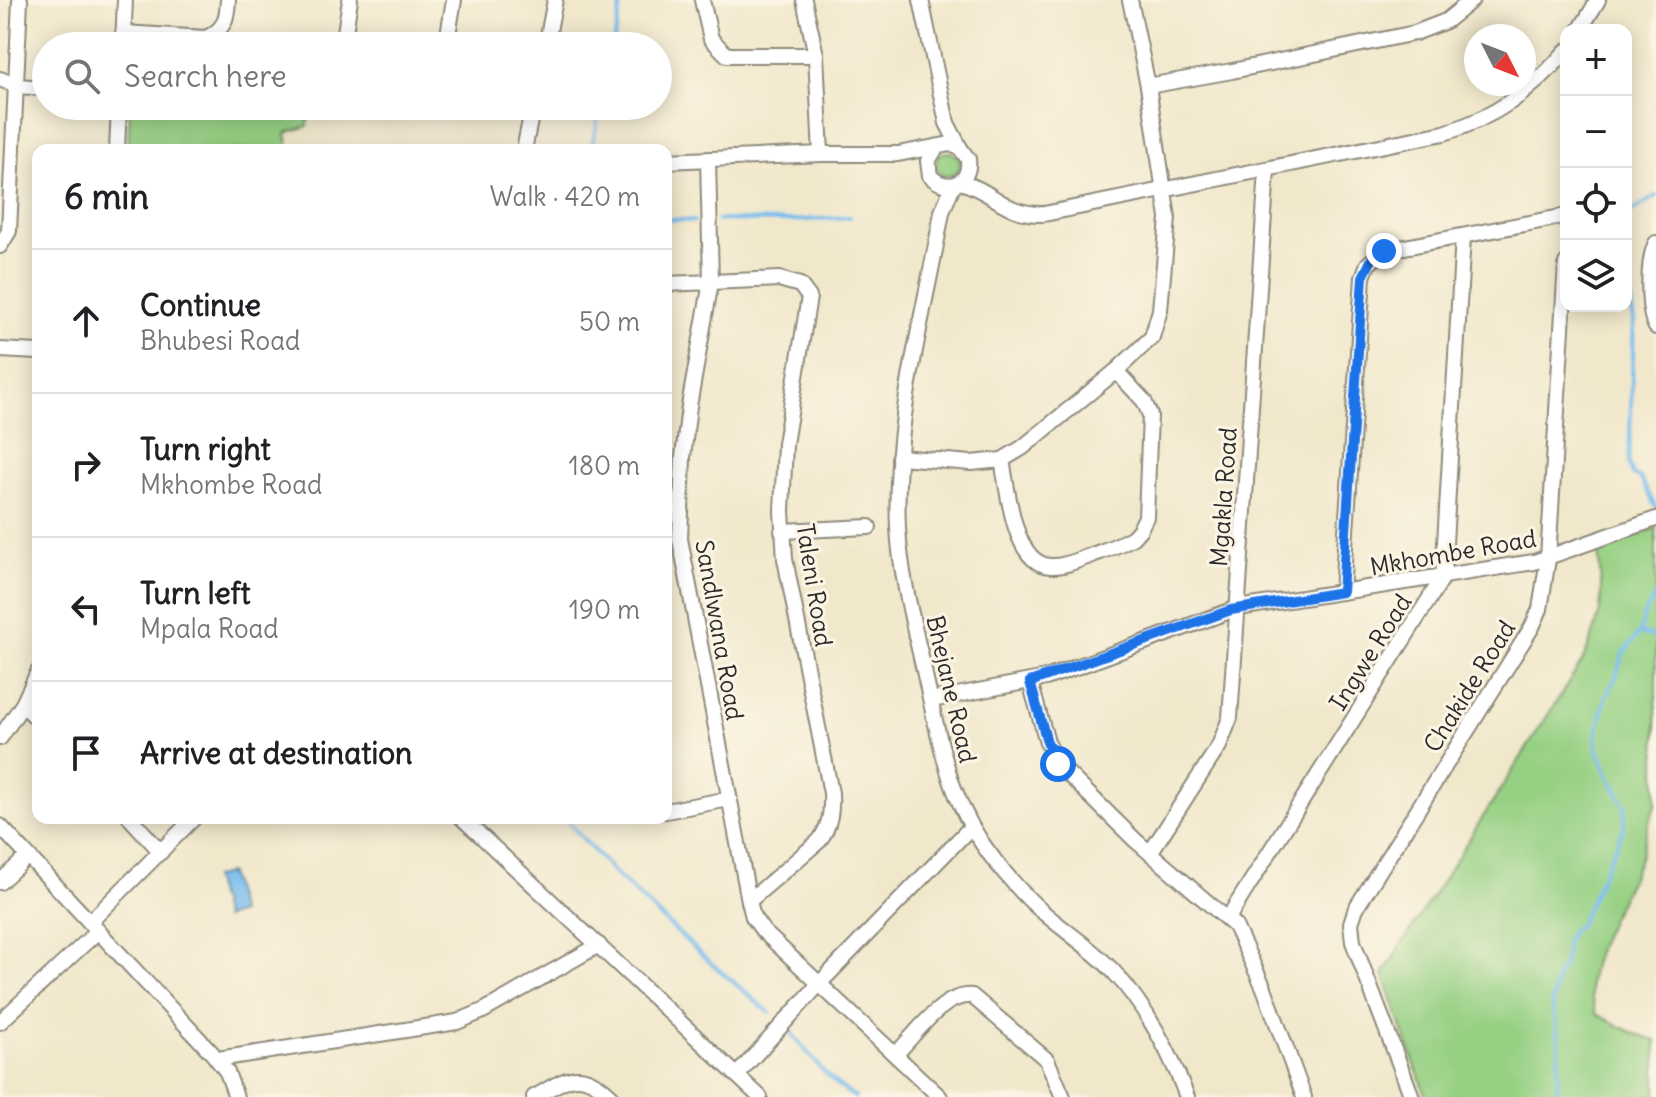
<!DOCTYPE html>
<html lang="en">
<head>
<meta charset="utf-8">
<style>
  :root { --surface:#fff; --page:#f2f2f2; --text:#202124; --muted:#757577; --line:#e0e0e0 }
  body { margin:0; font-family:Delius,sans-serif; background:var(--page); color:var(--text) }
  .controls { position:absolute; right:24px; top:24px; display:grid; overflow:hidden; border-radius:16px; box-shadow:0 4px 20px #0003 }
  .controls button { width:72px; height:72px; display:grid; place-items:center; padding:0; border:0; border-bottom:2px solid var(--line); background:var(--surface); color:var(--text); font:40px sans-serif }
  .compass { position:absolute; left:1464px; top:24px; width:72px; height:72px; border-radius:50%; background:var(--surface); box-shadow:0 4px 20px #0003; rotate:132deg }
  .stop { position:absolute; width:24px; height:24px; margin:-18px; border:6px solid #1a73e8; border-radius:50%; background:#fff }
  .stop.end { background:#1a73e8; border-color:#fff; box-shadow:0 2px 8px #0008 }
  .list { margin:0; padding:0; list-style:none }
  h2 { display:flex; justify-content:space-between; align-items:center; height:104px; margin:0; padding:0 32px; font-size:34px }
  h2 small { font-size:26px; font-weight:400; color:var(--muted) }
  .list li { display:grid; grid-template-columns:52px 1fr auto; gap:24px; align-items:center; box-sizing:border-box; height:144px; padding:0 32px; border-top:2px solid var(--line) }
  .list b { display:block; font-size:30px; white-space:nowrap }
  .list p { margin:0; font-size:26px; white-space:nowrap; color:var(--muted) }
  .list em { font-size:26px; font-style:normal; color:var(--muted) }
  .icon { flex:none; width:44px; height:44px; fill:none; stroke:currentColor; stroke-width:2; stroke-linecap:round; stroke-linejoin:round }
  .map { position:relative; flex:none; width:1656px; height:1097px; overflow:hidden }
  .search { position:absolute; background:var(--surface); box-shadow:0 4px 20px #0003; left:32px; top:32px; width:640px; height:88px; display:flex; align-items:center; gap:20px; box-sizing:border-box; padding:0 28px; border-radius:44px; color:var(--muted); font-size:30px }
  .panel { position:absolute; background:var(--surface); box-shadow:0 4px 20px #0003; left:32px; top:144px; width:640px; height:680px; border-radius:16px }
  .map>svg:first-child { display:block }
</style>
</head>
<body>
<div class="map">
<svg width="1656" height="1097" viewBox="0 0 1656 1097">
  <rect width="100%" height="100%" fill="#fcf5e5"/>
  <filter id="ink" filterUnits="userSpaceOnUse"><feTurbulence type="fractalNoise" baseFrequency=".0125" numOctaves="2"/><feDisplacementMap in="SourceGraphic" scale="16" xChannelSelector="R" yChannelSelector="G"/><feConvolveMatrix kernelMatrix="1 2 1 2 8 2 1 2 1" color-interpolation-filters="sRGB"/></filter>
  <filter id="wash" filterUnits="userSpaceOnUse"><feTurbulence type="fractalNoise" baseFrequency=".006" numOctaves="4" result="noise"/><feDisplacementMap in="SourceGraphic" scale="32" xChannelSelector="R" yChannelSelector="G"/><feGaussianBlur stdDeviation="1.8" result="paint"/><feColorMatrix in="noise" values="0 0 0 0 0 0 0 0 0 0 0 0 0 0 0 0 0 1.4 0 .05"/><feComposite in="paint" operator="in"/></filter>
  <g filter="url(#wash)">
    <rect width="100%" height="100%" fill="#f1e8cc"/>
    <g fill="#96d083" stroke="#607e57" stroke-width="2">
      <polygon points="130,106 309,106 308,126 286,133 289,150 128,150"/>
      <circle cx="948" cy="164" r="12"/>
      <path d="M 1656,528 L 1656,805 C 1645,823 1646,844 1638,863 C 1624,898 1592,945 1590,984 C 1589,993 1594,1004 1596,1014 L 1633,1033 L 1656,1040 L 1656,1097 L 1426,1097 L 1383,974 L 1583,660 C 1603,613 1604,602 1598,551 Z"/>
    </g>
    <polygon fill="#76bced" stroke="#50748c" stroke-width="2" points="229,873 240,913 224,918 213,878"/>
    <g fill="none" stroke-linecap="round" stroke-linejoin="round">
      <g stroke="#76bced" stroke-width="4">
        <polyline points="613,46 622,0"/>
        <polyline points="591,150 601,106"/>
        <polyline points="1626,218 1631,212 1656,196"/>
        <polyline points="666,219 694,221"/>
        <polyline points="717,220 786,221 850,217"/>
        <polyline points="1626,271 1634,322 1629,464 1633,475 1641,479 1655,506"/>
        <polyline points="1640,632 1644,615 1656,594"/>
        <polyline points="561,818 567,821 614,873 705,958 770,1013"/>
        <path d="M 791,1032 C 810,1055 828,1082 855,1097"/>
        <polyline points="1557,1097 1559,1041 1552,1002 1558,974 1565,963 1566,941 1573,929 1579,926 1624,828 1625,806 1608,775 1598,751 1596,739 1605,698 1615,680 1623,654 1639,633 1656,637"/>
      </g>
    </g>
  </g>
  <g filter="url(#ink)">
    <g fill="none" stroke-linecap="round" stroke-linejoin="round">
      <g stroke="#8e8a7c" stroke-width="18">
        <g id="minor">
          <polyline points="702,0 711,39 727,55 816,55"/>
          <polyline points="804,0 816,55 821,154"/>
          <polyline points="921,0 947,123 960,148"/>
          <polyline points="1580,30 1598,0"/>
          <path d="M 123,33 L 206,38 C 225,29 227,19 228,0"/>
          <polyline points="123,46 125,0"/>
          <polyline points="343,46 350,0"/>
          <polyline points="446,46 454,0"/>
          <polyline points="546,46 555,0"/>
          <polyline points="0,79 17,86 46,88"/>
          <polyline points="1148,86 1232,71 1415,33 1446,21 1472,0"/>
          <polyline points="117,150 119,106"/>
          <polyline points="524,150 533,106"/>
          <polyline points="708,160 711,282 689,406 683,457 680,539 749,901 753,917 763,931 940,1097"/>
          <path d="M 666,161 L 821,154 L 898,154 L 950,144 L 960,148 L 968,159 C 971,184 947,193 930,176 L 928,161 L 936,148"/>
          <path d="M 960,182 C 995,191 1003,215 1044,214 L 1444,133 C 1494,118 1532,91 1566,51"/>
          <path d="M 953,185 L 942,212 C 924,318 893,420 898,528 C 901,582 917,636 928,689 C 943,756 951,805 995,861 C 1008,877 1021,892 1036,906 C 1061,929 1091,947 1114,972 C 1147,1008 1170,1052 1187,1097"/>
          <path d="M 1656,243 C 1647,260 1647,311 1656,327"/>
          <polyline points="0,246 9,231 20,0"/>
          <path d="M 666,284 L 779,279 L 800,285 L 809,297 L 785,444 L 782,511 L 785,559 L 831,793 C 832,812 830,826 819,841 L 749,901"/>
          <polyline points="0,350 38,352"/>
          <polyline points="899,457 971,463 1002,460 1022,448 1116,371 1152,337 1160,310 1168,218 1148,86 1130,0"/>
          <path d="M 1002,460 C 1008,489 1013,565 1051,566 C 1063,567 1075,561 1087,557 C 1102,551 1119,546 1133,537 L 1140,529 L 1146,517 L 1150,415 L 1144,401 L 1116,371"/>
          <polyline points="782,531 869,527"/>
          <polyline points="1342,592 1363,277 1368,264 1384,251 1566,216"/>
          <polyline points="1030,682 1047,742 1058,764 1135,840 1235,926 1264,988 1304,1097"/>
          <polyline points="931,700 1046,678 1238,608 1534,562 1656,519"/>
          <polyline points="23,704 38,720"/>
          <polyline points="0,738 23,704 38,672"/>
          <polyline points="666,811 729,799"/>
          <polyline points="130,818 161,852"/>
          <polyline points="462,818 760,1097"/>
          <polyline points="0,826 212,1053 227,1072 236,1097"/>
          <polyline points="1150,853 1219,746 1230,718 1267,170"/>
          <polyline points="0,882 28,856"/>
          <polyline points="1228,918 1443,577 1463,236"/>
          <polyline points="90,922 194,818"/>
          <polyline points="0,1022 98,931"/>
          <path d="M 896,1054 C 915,1035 943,993 972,996 L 1047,1060 L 1063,1097"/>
          <polyline points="218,1059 457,1022 483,1011 599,945"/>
          <polyline points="737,1075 820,983 971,827"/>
          <path d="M 534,1097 C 569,1078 580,1066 612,1097"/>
          <polyline points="1412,1097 1353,942 1351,923 1356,908 1532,627 1540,609 1548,559 1566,263"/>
        </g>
      </g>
      <use href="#minor" stroke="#fff" stroke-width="14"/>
    </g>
  </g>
  <g fill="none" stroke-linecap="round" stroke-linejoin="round" filter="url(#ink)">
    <polyline stroke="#1a73e8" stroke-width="10" points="1058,764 1047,742 1030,682 1231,610 1342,592 1363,277 1372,259 1384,251"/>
  </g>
  <g text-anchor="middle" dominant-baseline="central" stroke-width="6" stroke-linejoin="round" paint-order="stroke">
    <g font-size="24" fill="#2b2b2b" stroke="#fcf5e5">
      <text transform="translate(1223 497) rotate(-86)">Mgakla Road</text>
      <text transform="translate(1453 552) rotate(-10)">Mkhombe Road</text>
      <text transform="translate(815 585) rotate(81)">Taleni Road</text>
      <text transform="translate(720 630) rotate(80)">Sandlwana Road</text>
      <text transform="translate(1370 652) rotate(-58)">Ingwe Road</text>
      <text transform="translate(1469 686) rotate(-58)">Chakide Road</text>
      <text transform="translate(952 689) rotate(77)">Bhejane Road</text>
    </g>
  </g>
</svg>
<div class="controls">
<button>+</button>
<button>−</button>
<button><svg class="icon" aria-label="locate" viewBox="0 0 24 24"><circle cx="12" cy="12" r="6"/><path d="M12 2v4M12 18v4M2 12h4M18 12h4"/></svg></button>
<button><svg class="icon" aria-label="layers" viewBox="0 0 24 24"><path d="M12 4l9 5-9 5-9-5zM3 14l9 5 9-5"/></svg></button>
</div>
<svg class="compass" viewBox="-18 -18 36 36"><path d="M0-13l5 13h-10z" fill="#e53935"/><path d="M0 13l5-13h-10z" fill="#757577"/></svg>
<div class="stop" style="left:1058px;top:764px"></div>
<div class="stop end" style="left:1384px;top:251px"></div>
<div class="search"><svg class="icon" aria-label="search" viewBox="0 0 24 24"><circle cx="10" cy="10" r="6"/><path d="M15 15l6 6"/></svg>Search here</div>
<section class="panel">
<h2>6 min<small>Walk · 420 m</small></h2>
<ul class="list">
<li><svg class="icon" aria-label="ahead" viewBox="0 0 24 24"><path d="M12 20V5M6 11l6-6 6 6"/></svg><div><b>Continue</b><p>Bhubesi Road</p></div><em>50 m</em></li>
<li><svg class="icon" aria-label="right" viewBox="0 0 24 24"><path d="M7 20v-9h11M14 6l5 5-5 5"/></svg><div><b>Turn right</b><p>Mkhombe Road</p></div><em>180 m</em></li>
<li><svg class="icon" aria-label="left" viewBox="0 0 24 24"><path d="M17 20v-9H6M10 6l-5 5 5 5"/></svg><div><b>Turn left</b><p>Mpala Road</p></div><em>190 m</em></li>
<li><svg class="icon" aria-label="arrive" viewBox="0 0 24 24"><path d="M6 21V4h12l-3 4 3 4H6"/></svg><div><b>Arrive at destination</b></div></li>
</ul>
</section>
</div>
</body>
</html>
